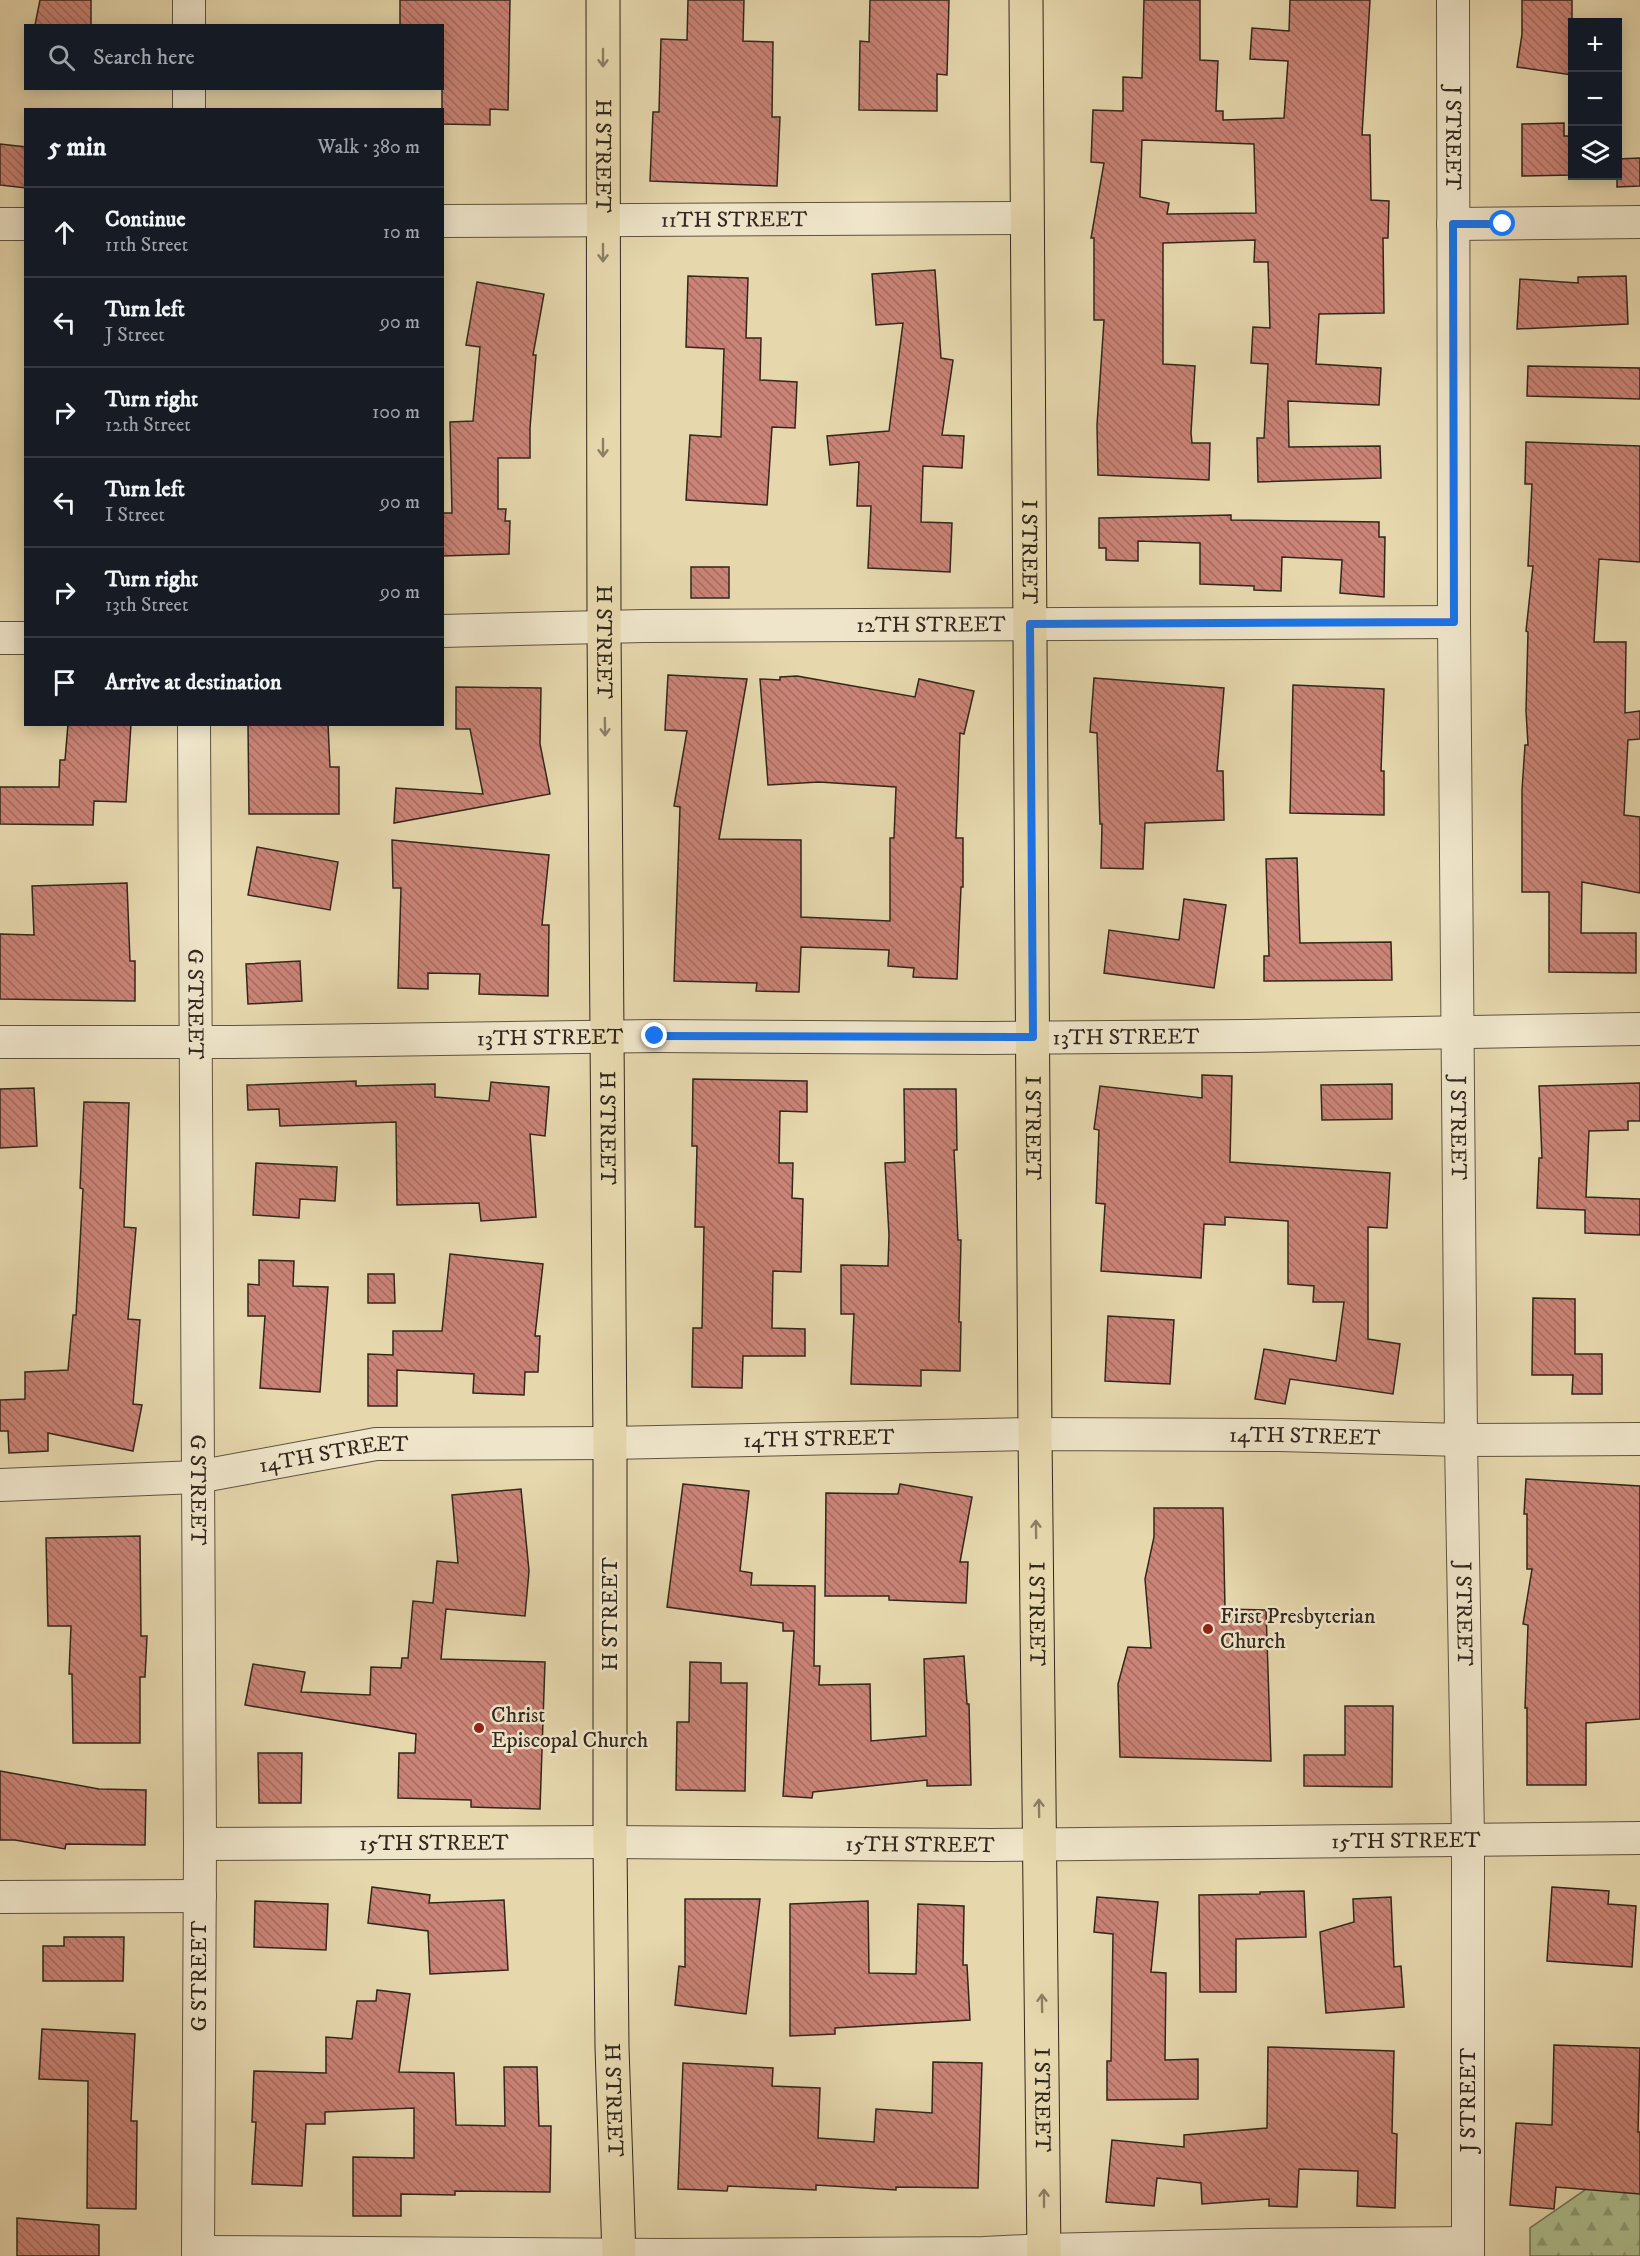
<!DOCTYPE html>
<html lang="en">
<head>
<meta charset="utf-8">
<style>
  :root { --surface:#171b24; --page:#20242c; --text:#f1f3f6; --muted:#9ea1a6; --line:#363941 }
  body { margin:0; font-family:"IM FELL DW Pica",serif; background:var(--page); color:var(--text) }
  .controls { position:absolute; right:18px; top:18px; display:grid; overflow:hidden; border-radius:0px; box-shadow:0 3px 15px #0003 }
  .controls button { width:54px; height:54px; display:grid; place-items:center; padding:0; border:0; border-bottom:2px solid var(--line); background:var(--surface); color:var(--text); font:30px sans-serif }
  .stop { position:absolute; width:18px; height:18px; margin:-14px; border:4px solid #1a73e8; border-radius:50%; background:#fff }
  .stop.end { background:#1a73e8; border-color:#fff; box-shadow:0 2px 6px #0008 }
  .list { margin:0; padding:0; list-style:none }
  h2 { display:flex; justify-content:space-between; align-items:center; height:78px; margin:0; padding:0 24px; font-size:26px }
  h2 small { font-size:20px; font-weight:400; color:var(--muted) }
  .list li { display:grid; grid-template-columns:39px 1fr auto; gap:18px; align-items:center; box-sizing:border-box; height:90px; padding:0 24px; border-top:2px solid var(--line) }
  .list b { display:block; font-size:22px; white-space:nowrap }
  .list p { margin:0; font-size:20px; white-space:nowrap; color:var(--muted) }
  .list em { font-size:20px; font-style:normal; color:var(--muted) }
  .icon { flex:none; width:33px; height:33px; fill:none; stroke:currentColor; stroke-width:2; stroke-linecap:round; stroke-linejoin:round }
  .map { position:relative; flex:none; width:1640px; height:2256px; overflow:hidden }
  .search { position:absolute; background:var(--surface); box-shadow:0 3px 15px #0003; left:24px; top:24px; width:420px; height:66px; display:flex; align-items:center; gap:15px; box-sizing:border-box; padding:0 21px; border-radius:0px; color:var(--muted); font-size:22px }
  .panel { position:absolute; background:var(--surface); box-shadow:0 3px 15px #0003; left:24px; top:108px; width:420px; height:618px; border-radius:0px }
  .map>svg:first-child { display:block }
</style>
</head>
<body>
<div class="map">
<svg width="1640" height="2256" viewBox="0 0 1640 2256">
  <defs>
    <pattern id="forest-firs" width="22" height="20" patternUnits="userSpaceOnUse" patternTransform="scale(1.5)"><rect width="22" height="20" fill="#aebf8f"/><path d="M5 1l3.5 6h-7zM16 11l3.5 6h-7z" fill="#8e9b74"/></pattern>
    <pattern id="building-back-hatch" width="6" height="6" patternUnits="userSpaceOnUse" patternTransform="scale(1.5)"><rect width="6" height="6" fill="#ca8376"/><path d="M-1 5l2 2M0 0l6 6M5-1l2 2" fill="none" stroke="#a56b60"/></pattern>
  </defs>
  <rect width="100%" height="100%" fill="#e6d7ad"/>
  <filter id="stains"><feTurbulence type="fractalNoise" baseFrequency=".00333" numOctaves="4"/><feColorMatrix values="0 0 0 0 .2 0 0 0 0 .09 0 0 0 0 .02 0 0 0 .5 -.17"/></filter>
  <radialGradient id="worn" r=".72"><stop offset=".6" stop-color="#630" stop-opacity="0"/><stop offset="1" stop-color="#630" stop-opacity=".3"/></radialGradient>
  <polygon fill="url(#forest-firs)" stroke="#707356" stroke-width="1.5" points="1640,2152 1640,2256 1530,2256 1530,2228"/>
  <g fill="url(#building-back-hatch)" stroke="#31271d" stroke-width="1.5" fill-rule="evenodd">
    <polygon points="40,0 91,0 91,25 35,25"/>
    <polygon points="400,0 510,0 508,110 490,109 490,125 442,124 442,26 400,26"/>
    <polygon points="688,0 744,0 743,41 773,42 772,117 780,117 777,186 650,181 653,112 659,112 661,39 687,40"/>
    <polygon points="870,0 949,0 947,75 937,74 937,111 859,110 860,41 869,42"/>
    <path d="M 1144,0 L 1200,0 L 1200,60 L 1218,61 L 1216,111 L 1223,111 L 1223,120 L 1284,118 L 1288,61 L 1250,59 L 1252,28 L 1289,31 L 1290,0 L 1370,0 L 1362,135 L 1370,135 L 1371,200 L 1389,201 L 1388,238 L 1383,238 L 1384,313 L 1319,314 L 1316,364 L 1381,368 L 1379,405 L 1288,401 L 1289,447 L 1380,446 L 1381,478 L 1258,482 L 1257,438 L 1264,438 L 1268,364 L 1251,363 L 1253,327 L 1270,328 L 1268,262 L 1254,262 L 1255,240 L 1163,243 L 1163,364 L 1195,366 L 1191,433 L 1192,443 L 1210,443 L 1209,480 L 1098,475 L 1097,425 L 1104,320 L 1094,320 L 1094,238 L 1091,238 L 1104,163 L 1091,162 L 1093,110 L 1123,111 L 1123,77 L 1142,78 ZM 1142,140 L 1254,144 L 1256,213 L 1167,214 L 1169,203 L 1140,197 Z"/>
    <polygon points="1522,0 1572,0 1572,75 1517,67 1522,34"/>
    <polygon points="1564,123 1564,136 1572,136 1572,175 1522,176 1522,124"/>
    <polygon points="0,144 26,147 26,188 0,185"/>
    <polygon points="1640,158 1640,186 1617,187 1617,159"/>
    <polygon points="935,270 941,358 953,360 942,435 964,436 962,468 923,466 921,522 952,523 950,572 868,568 871,506 857,506 859,462 830,465 827,436 889,431 903,323 876,325 872,274"/>
    <polygon points="688,276 748,278 746,338 761,338 760,380 797,382 795,428 772,427 767,505 686,500 690,435 721,437 724,349 686,347"/>
    <polygon points="1626,276 1628,324 1517,329 1520,279 1578,283 1578,277"/>
    <polygon points="477,282 544,294 533,355 536,355 530,428 530,458 498,458 498,509 506,509 505,521 510,521 509,554 442,556 442,513 452,513 450,422 473,421 480,347 466,345"/>
    <polygon points="1528,366 1640,368 1640,399 1527,396"/>
    <polygon points="1526,442 1640,446 1640,562 1599,559 1594,642 1626,642 1625,713 1640,711 1640,739 1628,740 1624,815 1640,817 1640,893 1582,882 1581,933 1636,933 1636,973 1549,972 1549,892 1522,892 1522,790 1525,745 1528,745 1526,711 1528,632 1526,631 1533,566 1528,566 1532,484 1525,484"/>
    <polygon points="1231,515 1231,520 1379,522 1379,537 1385,537 1384,597 1340,593 1342,560 1282,557 1281,591 1254,590 1254,586 1200,584 1200,543 1138,541 1138,561 1106,560 1106,548 1099,548 1099,518"/>
    <rect x="691" y="567" width="38" height="31"/>
    <polygon points="668,675 747,679 719,839 801,840 801,917 890,921 890,838 894,838 896,787 819,782 768,785 760,679 780,680 780,677 797,676 915,697 919,679 974,691 964,734 960,733 956,838 963,838 963,887 961,887 957,979 913,977 914,968 888,966 889,950 801,947 799,992 756,991 757,983 674,981 680,807 674,806 687,731 665,730"/>
    <polygon points="1094,678 1224,688 1217,771 1223,771 1224,820 1145,823 1143,869 1101,868 1102,824 1100,824 1097,733 1090,732"/>
    <polygon points="1293,685 1384,689 1381,771 1384,771 1384,815 1290,813"/>
    <polygon points="456,687 541,688 540,744 550,794 394,823 396,788 483,794 470,729 456,729"/>
    <polygon points="68,724 131,724 126,802 94,801 93,825 0,824 0,787 59,787 60,760 65,760"/>
    <polygon points="248,724 328,724 330,767 339,767 339,814 249,814"/>
    <polygon points="392,840 549,855 542,925 549,925 548,996 479,994 480,974 428,973 428,989 398,988 401,888 393,888"/>
    <polygon points="257,847 338,862 330,910 248,895"/>
    <polygon points="1297,858 1300,943 1391,942 1392,980 1264,981 1264,956 1269,956 1266,859"/>
    <polygon points="127,883 130,961 135,961 135,1001 0,999 0,934 34,935 32,886"/>
    <polygon points="1184,899 1226,905 1214,988 1104,973 1109,930 1179,940"/>
    <polygon points="300,961 302,1001 248,1004 246,964"/>
    <polygon points="1202,1075 1232,1076 1230,1162 1390,1173 1387,1228 1368,1227 1368,1339 1400,1344 1393,1394 1290,1379 1285,1404 1255,1399 1264,1349 1336,1361 1344,1302 1313,1302 1314,1286 1288,1284 1288,1221 1225,1217 1225,1225 1204,1224 1201,1278 1101,1271 1105,1204 1096,1203 1099,1130 1094,1129 1100,1086 1202,1098"/>
    <polygon points="693,1079 807,1081 807,1112 780,1111 779,1163 793,1163 792,1198 803,1199 801,1272 773,1271 772,1328 805,1329 805,1356 743,1356 742,1388 692,1387 693,1328 702,1328 704,1227 695,1227 697,1146 692,1146"/>
    <polygon points="356,1081 356,1086 435,1084 435,1097 489,1101 491,1082 549,1087 545,1136 530,1134 536,1217 481,1221 479,1203 397,1205 396,1122 280,1126 279,1109 248,1110 247,1085"/>
    <polygon points="1640,1083 1640,1121 1628,1121 1628,1130 1589,1131 1586,1197 1640,1199 1640,1235 1585,1233 1585,1210 1537,1208 1539,1158 1542,1158 1539,1086"/>
    <polygon points="1392,1084 1392,1119 1322,1120 1321,1085"/>
    <polygon points="34,1088 37,1146 0,1148 0,1089"/>
    <polygon points="904,1089 956,1089 957,1150 954,1150 958,1240 961,1240 959,1322 961,1322 960,1371 921,1370 921,1386 851,1384 854,1314 841,1314 841,1265 888,1266 889,1235 885,1163 905,1162"/>
    <polygon points="84,1102 129,1103 124,1227 136,1228 128,1319 140,1320 133,1404 142,1405 133,1451 48,1433 48,1451 9,1453 8,1431 0,1431 0,1400 25,1399 25,1372 68,1370 73,1315 76,1315 83,1189 80,1188"/>
    <polygon points="256,1163 337,1167 335,1201 300,1199 299,1218 253,1215"/>
    <polygon points="450,1254 543,1264 535,1336 540,1336 538,1372 525,1372 524,1395 473,1393 474,1374 397,1370 397,1406 368,1406 368,1354 393,1355 393,1331 442,1331"/>
    <polygon points="259,1260 294,1261 293,1286 328,1287 320,1392 260,1388 265,1316 248,1316 248,1284 259,1285"/>
    <polygon points="368,1274 394,1274 395,1303 368,1303"/>
    <polygon points="1533,1298 1575,1299 1575,1354 1602,1354 1602,1394 1572,1394 1573,1375 1532,1375"/>
    <polygon points="1108,1316 1174,1320 1170,1384 1105,1381"/>
    <polygon points="1526,1479 1640,1486 1640,1719 1586,1723 1586,1785 1527,1785 1527,1708 1525,1708 1528,1625 1523,1624 1532,1569 1527,1569 1527,1514 1524,1514"/>
    <polygon points="683,1484 749,1491 740,1571 752,1573 751,1585 815,1586 814,1666 820,1666 819,1685 870,1684 871,1741 926,1736 924,1659 964,1656 967,1704 969,1704 971,1785 927,1786 927,1780 813,1792 812,1798 783,1796 794,1631 783,1631 783,1623 667,1607"/>
    <polygon points="900,1484 972,1497 960,1562 968,1562 966,1603 889,1600 889,1596 825,1596 826,1493 898,1494"/>
    <polygon points="521,1489 529,1571 525,1616 446,1609 441,1659 545,1662 540,1809 471,1807 471,1800 398,1798 399,1753 415,1753 416,1734 245,1705 253,1664 305,1672 301,1692 370,1695 371,1667 401,1668 402,1658 408,1658 413,1601 433,1603 437,1561 458,1563 452,1495"/>
    <polygon points="1154,1508 1223,1508 1225,1609 1266,1610 1271,1761 1120,1757 1118,1684 1128,1647 1151,1648 1145,1579 1154,1537"/>
    <polygon points="140,1536 141,1636 147,1636 145,1677 140,1677 140,1743 73,1743 72,1674 69,1674 71,1626 48,1626 46,1538"/>
    <polygon points="690,1662 721,1663 721,1683 747,1683 745,1791 676,1790 677,1722 689,1722"/>
    <polygon points="1345,1706 1393,1706 1392,1787 1304,1786 1304,1755 1345,1755"/>
    <polygon points="258,1753 302,1753 301,1803 259,1803"/>
    <polygon points="0,1771 99,1789 146,1790 145,1845 66,1844 65,1849 15,1840 0,1840"/>
    <polygon points="372,1887 430,1895 429,1903 504,1900 508,1970 430,1974 428,1931 368,1923"/>
    <polygon points="1552,1887 1609,1891 1608,1904 1636,1906 1632,1967 1547,1961"/>
    <polygon points="1304,1891 1306,1937 1236,1939 1236,1992 1200,1992 1199,1895 1260,1894 1260,1892"/>
    <polygon points="1097,1897 1158,1902 1151,1972 1166,1973 1165,2060 1198,2059 1198,2099 1107,2100 1107,2061 1111,2061 1113,1934 1094,1932"/>
    <polygon points="1391,1897 1394,1967 1401,1966 1404,2007 1326,2013 1320,1932 1354,1922 1353,1899"/>
    <polygon points="685,1899 760,1899 746,2014 675,2005 679,1966 685,1967"/>
    <polygon points="255,1901 328,1904 326,1950 254,1947"/>
    <polygon points="868,1901 869,1973 916,1974 918,1904 964,1906 963,1965 967,1965 970,2020 835,2028 835,2034 790,2036 790,1904"/>
    <polygon points="64,1937 124,1937 123,1981 43,1981 43,1946 64,1946"/>
    <polygon points="377,1990 410,1994 399,2072 454,2073 456,2125 505,2126 504,2067 537,2067 539,2126 551,2126 550,2192 455,2191 455,2195 401,2194 401,2216 353,2216 353,2157 414,2158 414,2108 325,2112 325,2124 306,2124 302,2186 252,2184 256,2122 252,2122 254,2071 326,2073 326,2037 352,2039 357,2001 376,2001"/>
    <polygon points="42,2029 135,2034 131,2121 137,2121 136,2209 87,2208 88,2081 39,2079"/>
    <polygon points="1554,2045 1640,2048 1638,2132 1640,2132 1640,2194 1556,2187 1554,2209 1510,2205 1516,2123 1552,2125"/>
    <polygon points="1268,2047 1394,2051 1392,2133 1397,2134 1395,2208 1357,2206 1358,2171 1299,2169 1297,2207 1269,2206 1269,2199 1202,2204 1201,2183 1157,2178 1154,2206 1106,2202 1112,2140 1184,2147 1184,2135 1267,2128"/>
    <polygon points="933,2062 982,2063 978,2188 896,2187 896,2190 816,2185 816,2190 728,2186 727,2191 678,2189 683,2063 773,2068 772,2086 820,2088 818,2138 874,2142 876,2109 932,2113"/>
    <polygon points="17,2218 99,2225 99,2256 17,2256"/>
  </g>
  <g fill="none" stroke-linecap="round" stroke-linejoin="round">
    <g stroke="#5e5341" stroke-width="34">
      <g id="minor">
        <polyline points="189,0 189,26"/>
        <path id="s1" d="M 1453,0 L 1454,622 L 1461,1440 L 1468,1839 L 1468,2256"/>
        <polyline points="189,88 189,110"/>
        <path id="s2" d="M 442,221 L 1027,218"/>
        <polyline points="0,224 26,224"/>
        <polyline points="1453,224 1640,222"/>
        <path id="s3" d="M 442,631 L 644,626 L 1454,622"/>
        <polyline points="0,638 26,638"/>
        <path id="s4" d="M 194,724 L 200,1844 L 198,2256"/>
        <path id="s5" d="M 0,1042 L 232,1042 L 655,1036 L 986,1038 L 1248,1036 L 1640,1029"/>
        <path id="s6" d="M 0,1485 L 197,1477 L 376,1444 L 610,1443 L 1035,1434 L 1280,1435 L 1461,1440 L 1640,1439"/>
        <path id="s7" d="M 200,1844 L 610,1842 L 991,1845 L 1640,1838"/>
        <polyline points="0,1897 200,1896"/>
        <polyline points="198,2252 666,2255 984,2253 1044,2250 1253,2245 1468,2243"/>
      </g>
    </g>
    <g stroke="#31271d" stroke-width="35">
      <g id="major">
        <path id="s8" d="M 603,0 L 604,627 L 610,1443 L 610,1842 L 612,2047 L 619,2256"/>
        <path id="s9" d="M 1026,0 L 1035,1434 L 1044,2256"/>
      </g>
    </g>
    <use href="#minor" stroke="#efe5ca" stroke-width="32"/>
    <use href="#major" stroke="#e6d7ad" stroke-width="33"/>
  </g>
  <defs><path id="oneway-shaft" d="M-6 0H5M1.5-3L5.5 0L1.5 3" fill="none" stroke-width="1.6" stroke-linecap="round" stroke-linejoin="round" transform="scale(1.5)"/></defs>
  <g stroke="#8c7f65">
    <use href="#oneway-shaft" transform="translate(603 58) rotate(90)"/>
    <use href="#oneway-shaft" transform="translate(603 253) rotate(90)"/>
    <use href="#oneway-shaft" transform="translate(603 448) rotate(90)"/>
    <use href="#oneway-shaft" transform="translate(605 727) rotate(89)"/>
    <use href="#oneway-shaft" transform="translate(1036 1529) rotate(-91)"/>
    <use href="#oneway-shaft" transform="translate(1039 1808) rotate(-91)"/>
    <use href="#oneway-shaft" transform="translate(1042 2003) rotate(-91)"/>
    <use href="#oneway-shaft" transform="translate(1044 2198) rotate(-90)"/>
  </g>
  <g fill="none" stroke-linecap="round" stroke-linejoin="round">
    <polyline stroke="#1a73e8" stroke-width="8" points="655,1036 1033,1037 1030,624 1454,622 1453,224 1503,224"/>
  </g>
  <g fill="#8f2418" stroke="#efe5ca" stroke-width="2">
    <circle cx="1208" cy="1629" r="6"/>
    <circle cx="479" cy="1728" r="6"/>
  </g>
  <g text-anchor="middle" dominant-baseline="central" stroke-width="5" stroke-linejoin="round" paint-order="stroke">
    <g font-size="22" fill="#31271d" stroke="#efe5ca">
      <text stroke="none"><textPath href="#s1" startOffset="138">J STREET</textPath></text>
      <text stroke="none"><textPath href="#s8" startOffset="156">H STREET</textPath></text>
      <text stroke="none"><textPath href="#s2" startOffset="292">11TH STREET</textPath></text>
      <text stroke="none"><textPath href="#s9" startOffset="552">I STREET</textPath></text>
      <text stroke="none"><textPath href="#s3" startOffset="489">12TH STREET</textPath></text>
      <text stroke="none"><textPath href="#s8" startOffset="642">H STREET</textPath></text>
      <text stroke="none"><textPath href="#s4" startOffset="280">G STREET</textPath></text>
      <text stroke="none"><textPath href="#s5" startOffset="550">13TH STREET</textPath></text>
      <text stroke="none"><textPath href="#s5" startOffset="1126">13TH STREET</textPath></text>
      <text stroke="none"><textPath href="#s8" startOffset="1128">H STREET</textPath></text>
      <text stroke="none"><textPath href="#s9" startOffset="1128">I STREET</textPath></text>
      <text stroke="none"><textPath href="#s1" startOffset="1128">J STREET</textPath></text>
      <text stroke="none"><textPath href="#s6" startOffset="1308">14TH STREET</textPath></text>
      <text stroke="none"><textPath href="#s6" startOffset="822">14TH STREET</textPath></text>
      <text stroke="none"><textPath href="#s6" startOffset="336">14TH STREET</textPath></text>
      <text stroke="none"><textPath href="#s4" startOffset="766">G STREET</textPath></text>
      <text transform="translate(610 1614) rotate(-90)">H STREET</text>
      <text stroke="none"><textPath href="#s9" startOffset="1614">I STREET</textPath></text>
      <text stroke="none"><textPath href="#s1" startOffset="1614">J STREET</textPath></text>
      <text stroke="none"><textPath href="#s7" startOffset="1206">15TH STREET</textPath></text>
      <text stroke="none"><textPath href="#s7" startOffset="234">15TH STREET</textPath></text>
      <text stroke="none"><textPath href="#s7" startOffset="720">15TH STREET</textPath></text>
      <text transform="translate(199 1976) rotate(-90)">G STREET</text>
      <text stroke="none"><textPath href="#s8" startOffset="2100">H STREET</textPath></text>
      <text stroke="none"><textPath href="#s9" startOffset="2100">I STREET</textPath></text>
      <text transform="translate(1468 2100) rotate(-90)">J STREET</text>
    </g>
    <g font-size="22" fill="#31271d" stroke="#efe5ca" text-anchor="start">
      <text x="1220" y="1616">First Presbyterian<tspan x="1220" dy="25">Church</tspan></text>
      <text x="491" y="1715">Christ<tspan x="491" dy="25">Episcopal Church</tspan></text>
    </g>
  </g>
  <rect width="100%" height="100%" filter="url(#stains)"/>
  <rect width="100%" height="100%" fill="url(#worn)"/>
</svg>
<div class="controls">
<button>+</button>
<button>−</button>
<button><svg class="icon" aria-label="layers" viewBox="0 0 24 24"><path d="M12 4l9 5-9 5-9-5zM3 14l9 5 9-5"/></svg></button>
</div>
<div class="stop" style="left:1503px;top:224px"></div>
<div class="stop end" style="left:655px;top:1036px"></div>
<div class="search"><svg class="icon" aria-label="search" viewBox="0 0 24 24"><circle cx="10" cy="10" r="6"/><path d="M15 15l6 6"/></svg>Search here</div>
<section class="panel">
<h2>5 min<small>Walk · 380 m</small></h2>
<ul class="list">
<li><svg class="icon" aria-label="ahead" viewBox="0 0 24 24"><path d="M12 20V5M6 11l6-6 6 6"/></svg><div><b>Continue</b><p>11th Street</p></div><em>10 m</em></li>
<li><svg class="icon" aria-label="left" viewBox="0 0 24 24"><path d="M17 20v-9H6M10 6l-5 5 5 5"/></svg><div><b>Turn left</b><p>J Street</p></div><em>90 m</em></li>
<li><svg class="icon" aria-label="right" viewBox="0 0 24 24"><path d="M7 20v-9h11M14 6l5 5-5 5"/></svg><div><b>Turn right</b><p>12th Street</p></div><em>100 m</em></li>
<li><svg class="icon" aria-label="left" viewBox="0 0 24 24"><path d="M17 20v-9H6M10 6l-5 5 5 5"/></svg><div><b>Turn left</b><p>I Street</p></div><em>90 m</em></li>
<li><svg class="icon" aria-label="right" viewBox="0 0 24 24"><path d="M7 20v-9h11M14 6l5 5-5 5"/></svg><div><b>Turn right</b><p>13th Street</p></div><em>90 m</em></li>
<li><svg class="icon" aria-label="arrive" viewBox="0 0 24 24"><path d="M6 21V4h12l-3 4 3 4H6"/></svg><div><b>Arrive at destination</b></div></li>
</ul>
</section>
</div>
</body>
</html>
